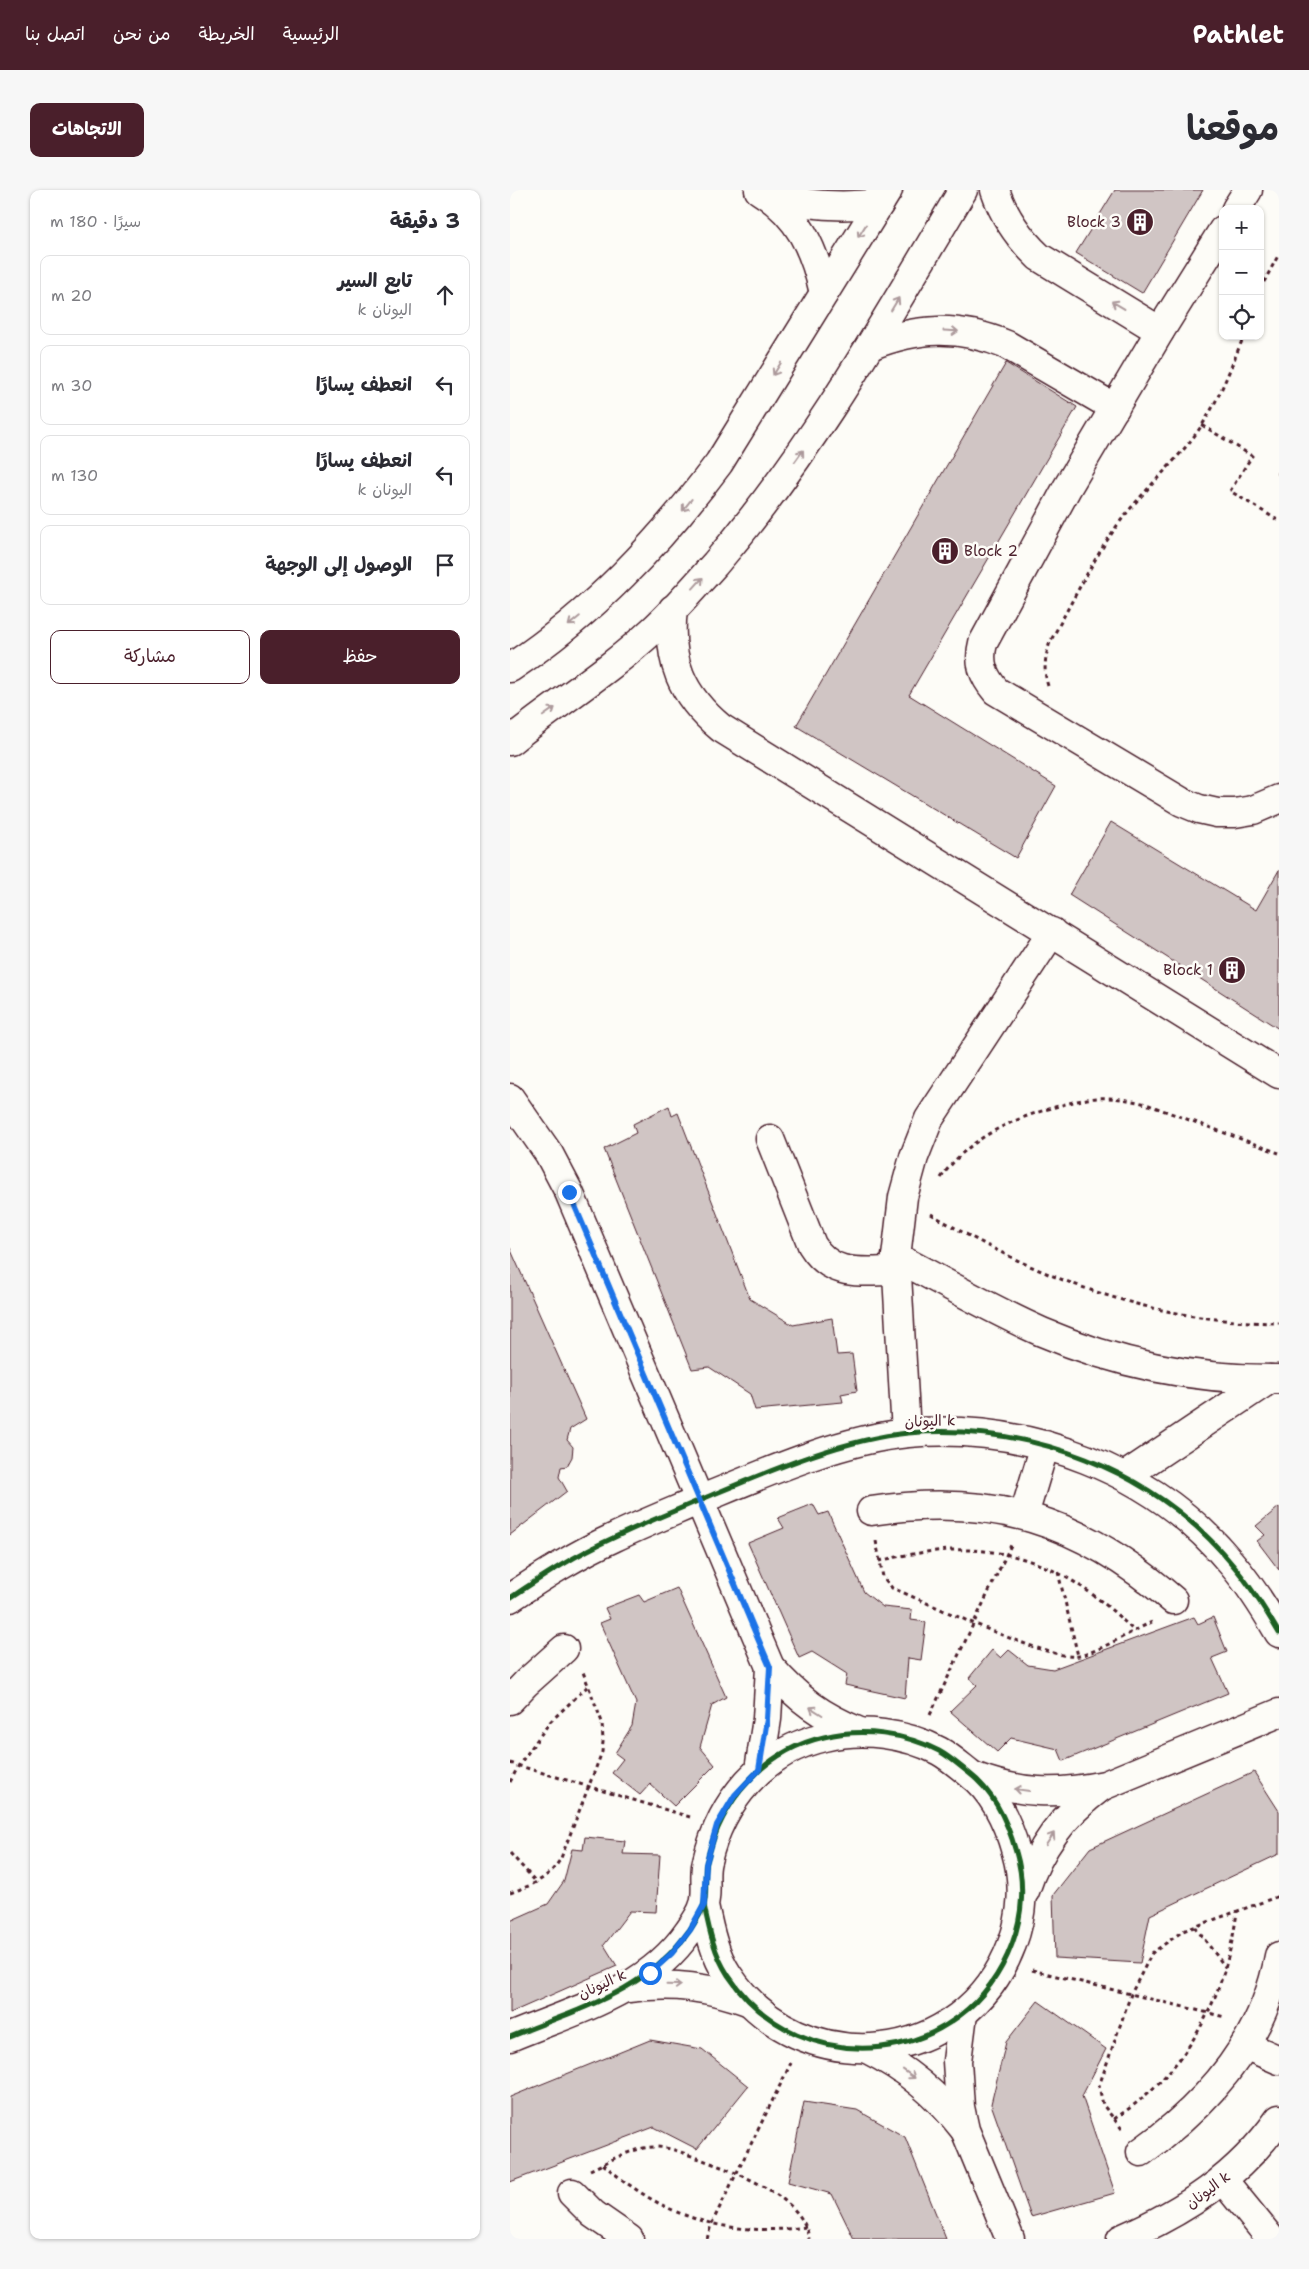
<!DOCTYPE html>
<html lang="ar">
<head>
<meta charset="utf-8">
<style>
  :root { --surface:#fff; --page:#f7f7f7; --text:#2b2b33; --muted:#7c7c81; --line:#e1e1e2; --accent:#4a1f2b }
  body { margin:0; font-family:"Shantell Sans","Playpen Sans Arabic",sans-serif; background:var(--page); color:var(--text); direction:rtl }
  .controls { position:absolute; right:15px; top:15px; display:grid; overflow:hidden; border-radius:10px; box-shadow:0 1px 4px #0004 }
  .controls button { width:45px; height:45px; display:grid; place-items:center; padding:0; border:0; border-bottom:1px solid var(--line); background:var(--surface); color:var(--text); font:25px sans-serif }
  .stop { position:absolute; width:15px; height:15px; margin:-11px; border:4px solid #1a73e8; border-radius:50%; background:#fff }
  .stop.end { background:#1a73e8; border-color:#fff; box-shadow:0 1px 5px #0008 }
  .list { margin:0; padding:0; list-style:none }
  h2 { display:flex; justify-content:space-between; align-items:center; height:65px; margin:0; padding:0 20px; font-size:21px }
  h2 small { font-size:16px; font-weight:400; color:var(--muted) }
  .list li { display:grid; grid-template-columns:32px 1fr auto; gap:15px; align-items:center; box-sizing:border-box; height:80px; margin:0 10px 10px; padding:0 10px; border:1px solid var(--line); border-radius:10px }
  .list b { display:block; font-size:19px; white-space:nowrap }
  .list p { margin:0; font-size:16px; white-space:nowrap; color:var(--muted) }
  .list em { font-size:16px; font-style:normal; color:var(--muted) }
  .actions { display:flex; gap:10px; padding:15px 20px }
  .actions a { flex:1; padding:11px 0; border:1px solid var(--accent); border-radius:10px; text-align:center; font-size:18px; color:var(--accent) }
  .actions .main { background:var(--accent); color:#fff }
  .icon { flex:none; width:28px; height:28px; fill:none; stroke:currentColor; stroke-width:2; stroke-linecap:round; stroke-linejoin:round }
  .map { position:relative; flex:none; width:769px; height:2049px; overflow:hidden; direction:ltr; border-radius:10px }
  header { display:flex; align-items:center; gap:30px; box-sizing:border-box; height:70px; padding:0 25px; background:var(--accent); color:#fff }
  header strong { font-size:24px }
  nav { display:flex; gap:28px; margin-inline-start:auto; font-size:18px }
  .intro { display:flex; align-items:center; justify-content:space-between; box-sizing:border-box; height:120px; padding:0 30px }
  h1 { margin:0; font-size:35px }
  .button { padding:12px 22px; border-radius:10px; background:var(--accent); color:#fff; font-size:18px; font-weight:700 }
  main { display:flex; gap:30px; padding:0 30px }
  aside { flex:1; background:var(--surface); border-radius:10px; box-shadow:0 1px 4px #0004 }
  .map>svg:first-child { display:block }
</style>
</head>
<body>
<header>
<strong>Pathlet</strong>
<nav><a>الرئيسية</a><a>الخريطة</a><a>من نحن</a><a>اتصل بنا</a></nav>
</header>
<div class="intro"><h1>موقعنا</h1><a class="button">الاتجاهات</a></div>
<main>
<div class="map">
<svg width="769" height="2049" viewBox="0 0 769 2049">
  <rect width="100%" height="100%" fill="#fdfcf7"/>
  <filter id="ink" filterUnits="userSpaceOnUse"><feTurbulence type="fractalNoise" baseFrequency=".02" numOctaves="2"/><feDisplacementMap in="SourceGraphic" scale="10" xChannelSelector="R" yChannelSelector="G"/><feConvolveMatrix kernelMatrix="1 2 1 2 8 2 1 2 1" color-interpolation-filters="sRGB"/></filter>
  <g filter="url(#ink)">
    <g fill="#d0c5c4" stroke="#4a1f2b">
      <polygon points="605,0 693,0 632,103 566,63"/>
      <polygon points="496,173 567,217 399,505 546,596 506,668 286,536"/>
      <polygon points="601,632 746,720 769,680 769,839 559,705"/>
      <polygon points="159,916 162,926 168,923 240,1109 283,1135 322,1128 327,1165 342,1164 347,1201 331,1204 333,1212 245,1220 240,1204 199,1177 182,1179 94,959 126,943 123,934"/>
      <polygon points="0,1058 76,1229 60,1239 57,1250 63,1257 62,1267 57,1276 51,1277 49,1287 57,1301 0,1345"/>
      <polygon points="303,1314 309,1325 318,1322 354,1402 373,1417 402,1420 401,1430 416,1432 411,1470 398,1468 395,1508 335,1495 337,1484 302,1462 289,1468 238,1353 274,1338 268,1328"/>
      <polygon points="769,1317 769,1380 747,1351 755,1345 746,1336"/>
      <polygon points="167,1398 216,1507 202,1515 190,1557 205,1575 164,1616 140,1594 130,1605 102,1583 113,1569 105,1563 122,1536 126,1513 90,1433 100,1429 95,1418 129,1405 134,1412"/>
      <polygon points="684,1427 688,1434 703,1427 717,1462 702,1468 718,1503 553,1571 548,1559 501,1548 487,1562 440,1521 467,1495 459,1488 482,1460 491,1468 499,1460 518,1475 543,1479"/>
      <polygon points="744,1582 769,1621 769,1664 640,1725 630,1773 545,1768 543,1705 580,1658"/>
      <polygon points="75,1647 115,1651 113,1664 150,1665 146,1722 120,1721 94,1755 107,1776 0,1823 0,1731 38,1714 54,1691 62,1659 73,1660"/>
      <polygon points="528,1811 596,1859 572,1906 605,2003 521,2027 481,1914 496,1852"/>
      <polygon points="140,1850 192,1859 238,1896 187,1959 144,1937 0,1992 0,1907"/>
      <polygon points="294,1912 347,1920 395,1947 436,2049 344,2049 322,2004 278,1992"/>
    </g>
    <g fill="none" stroke-linecap="round" stroke-linejoin="round">
      <g stroke="#4a1f2b" stroke-width="31">
        <g id="minor">
          <path d="M 249,0 C 289,24 304,59 314,103"/>
          <path d="M 485,0 C 494,27 508,47 529,67 L 650,141"/>
          <path d="M 260,6 C 298,16 332,18 370,13"/>
          <polyline points="726,19 738,0"/>
          <path d="M 713,40 L 650,141 L 557,298 L 473,453 C 468,472 473,486 486,501 L 672,612 L 689,619 L 707,623 L 725,623 L 743,620 L 769,609"/>
          <path d="M 360,156 C 408,137 448,135 497,155 L 605,218"/>
          <path d="M 163,419 C 157,470 171,505 211,538 L 769,884"/>
          <path d="M 0,478 C 83,423 149,353 209,273 L 378,0"/>
          <path d="M 0,551 C 47,513 99,481 143,440 C 165,420 185,396 205,374 C 303,260 376,129 453,0"/>
          <path d="M 0,908 L 39,964 L 59,1002 L 260,1477 C 288,1509 311,1526 350,1542"/>
          <path d="M 260,949 L 302,1055 C 322,1088 352,1081 386,1081"/>
          <path d="M 386,1067 C 434,1092 482,1120 532,1142 C 607,1174 687,1190 769,1189"/>
          <polyline points="396,1243 386,1067 393,1007 404,967 419,929 542,742"/>
          <polyline points="615,1286 760,1189"/>
          <path d="M 361,1321 C 481,1302 571,1330 663,1410"/>
          <polyline points="514,1325 535,1255"/>
          <path d="M 0,1408 C 33,1386 67,1364 103,1348 C 134,1333 165,1321 197,1307 C 257,1282 333,1249 398,1243 C 519,1233 644,1279 722,1374 C 740,1395 755,1419 769,1443"/>
          <polyline points="0,1510 16,1493 54,1459"/>
          <polyline points="249,1580 257,1529 260,1477"/>
          <path d="M 463,1586 C 510,1604 546,1605 595,1595 L 769,1523"/>
          <path d="M 515,1701 C 529,1657 554,1624 591,1597"/>
          <path d="M 120,1798 C 163,1792 200,1797 240,1812"/>
          <polyline points="453,1824 447,1871 450,1917 455,1940 500,2049"/>
          <path d="M 0,1847 C 65,1820 137,1802 179,1741 C 184,1734 192,1723 194,1714 C 198,1700 193,1685 197,1671 C 211,1611 253,1561 314,1547 C 352,1538 395,1543 429,1561 C 440,1567 450,1576 459,1583 C 484,1602 498,1633 506,1662 C 515,1692 513,1725 502,1754 C 456,1878 291,1895 218,1785 C 204,1764 199,1739 194,1715"/>
          <polyline points="735,1855 769,1870"/>
          <path d="M 357,1859 C 397,1879 427,1904 454,1939"/>
          <path d="M 631,1962 C 698,1914 754,1850 769,1766"/>
          <polyline points="713,1990 761,2049"/>
          <polyline points="62,2003 83,2024 119,2049"/>
          <path d="M 611,2049 C 675,2021 728,1987 769,1929"/>
        </g>
      </g>
      <g stroke="#4a1f2b" stroke-width="3" stroke-dasharray="4 4" stroke-linecap="butt">
        <polyline points="750,99 769,64"/>
        <polyline points="692,235 742,266 720,301 769,331"/>
        <polyline points="769,282 769,285"/>
        <path d="M 538,496 C 533,480 535,467 540,452 C 561,414 580,375 604,340 C 630,302 667,273 692,235 C 710,208 721,176 734,146"/>
        <path d="M 431,988 C 458,948 500,930 545,917 C 559,913 572,909 587,908 C 603,907 620,910 636,914 L 769,963"/>
        <path d="M 421,1024 C 530,1089 641,1132 769,1133"/>
        <path d="M 366,1351 L 373,1387 L 382,1398 C 415,1411 541,1472 569,1466 C 590,1461 620,1442 642,1432"/>
        <path d="M 369,1371 C 474,1345 547,1363 624,1441"/>
        <polyline points="548,1382 568,1466"/>
        <polyline points="420,1525 501,1355"/>
        <polyline points="0,1573 180,1627"/>
        <polyline points="0,1592 9,1575 40,1532 78,1496"/>
        <polyline points="0,1663 27,1693"/>
        <path d="M 0,1703 C 22,1695 39,1689 51,1668 L 92,1562 L 93,1552 L 92,1532 L 73,1482"/>
        <polyline points="685,1737 716,1778"/>
        <polyline points="522,1780 715,1827"/>
        <path d="M 604,1929 C 678,1881 715,1809 727,1722"/>
        <polyline points="612,1939 593,1915 589,1896 621,1804 642,1763 673,1741 769,1706"/>
        <path d="M 93,1974 C 155,2028 215,2047 297,2037"/>
        <path d="M 80,1980 C 100,1971 123,1957 145,1957 C 161,1957 175,1964 190,1969 C 225,1982 294,2006 299,2049"/>
        <polyline points="197,2049 201,2035 281,1873"/>
      </g>
      <use href="#minor" stroke="#fdfcf7" stroke-width="28"/>
      <g stroke="#fdfcf7" stroke-width="8">
        <g id="cycleway">
          <path d="M 0,1408 C 33,1386 67,1364 103,1348 C 134,1333 165,1321 197,1307 C 257,1282 333,1249 398,1243 C 519,1233 644,1279 722,1374 C 740,1395 755,1419 769,1443"/>
          <path d="M 0,1847 C 65,1820 137,1802 179,1741 C 184,1734 192,1723 194,1714 C 198,1700 193,1685 197,1671 C 211,1611 253,1561 314,1547 C 352,1538 395,1543 429,1561 C 440,1567 450,1576 459,1583 C 484,1602 498,1633 506,1662 C 515,1692 513,1725 502,1754 C 456,1878 291,1895 218,1785 C 204,1764 199,1739 194,1715"/>
        </g>
      </g>
      <use href="#cycleway" stroke="#1b5e20" stroke-width="5"/>
    </g>
    <defs><path id="oneway-shaft" d="M-6 0H5M1.5-3L5.5 0L1.5 3" fill="none" stroke-width="1.6" stroke-linecap="round" stroke-linejoin="round" transform="scale(1.25)"/></defs>
    <g stroke="#ac999b">
      <use href="#oneway-shaft" transform="translate(352 41) rotate(122)"/>
      <use href="#oneway-shaft" transform="translate(385 114) rotate(-59)"/>
      <use href="#oneway-shaft" transform="translate(608 115) rotate(-149)"/>
      <use href="#oneway-shaft" transform="translate(441 141) rotate(3)"/>
      <use href="#oneway-shaft" transform="translate(267 179) rotate(122)"/>
      <use href="#oneway-shaft" transform="translate(289 266) rotate(-54)"/>
      <use href="#oneway-shaft" transform="translate(177 315) rotate(128)"/>
      <use href="#oneway-shaft" transform="translate(188 393) rotate(-48)"/>
      <use href="#oneway-shaft" transform="translate(64 431) rotate(141)"/>
      <use href="#oneway-shaft" transform="translate(39 522) rotate(-35)"/>
      <use href="#oneway-shaft" transform="translate(306 1521) rotate(-148)"/>
      <use href="#oneway-shaft" transform="translate(512 1600) rotate(-172)"/>
      <use href="#oneway-shaft" transform="translate(540 1649) rotate(-56)"/>
      <use href="#oneway-shaft" transform="translate(164 1795) rotate(1)"/>
      <use href="#oneway-shaft" transform="translate(399 1884) rotate(36)"/>
    </g>
  </g>
  <g fill="none" stroke-linecap="round" stroke-linejoin="round" filter="url(#ink)">
    <polyline stroke="#1a73e8" stroke-width="6" points="59,1002 260,1477 257,1529 249,1580 225,1605 207,1635 196,1674 194,1715 180,1740 162,1763 140,1783"/>
  </g>
  <defs>
    <g id="building-disc" transform="scale(1.4375)"><circle r="9.5" fill="#4a1f2b" stroke="#fdfcf7"/><path d="M-4-6H4V6H1V3H-1V6H-4ZM-2.5-4.3h1.7v1.8h-1.7ZM.8-4.3h1.7v1.8H.8ZM-2.5-1h1.7V.8h-1.7ZM.8-1h1.7V.8H.8Z" fill="#fff"/></g>
  </defs>
  <g fill-rule="evenodd">
    <use href="#building-disc" x="630" y="32"/>
    <use href="#building-disc" x="435" y="361"/>
    <use href="#building-disc" x="722" y="780"/>
  </g>
  <g text-anchor="middle" dominant-baseline="central" stroke-width="5" stroke-linejoin="round" paint-order="stroke">
    <g font-size="15" fill="#4a1f2b" stroke="#fdfcf7" text-anchor="end">
      <text x="611" y="32">Block 3</text>
      <text x="454" y="361" text-anchor="start">Block 2</text>
      <text x="703" y="780">Block 1</text>
    </g>
    <g font-size="15" fill="#4a1f2b" stroke="#fdfcf7">
      <text transform="translate(420 1231) rotate(-2)">اليونان k</text>
      <text transform="translate(92 1794) rotate(-25)">اليونان k</text>
      <text transform="translate(698 2000) rotate(-37)">اليونان k</text>
    </g>
  </g>
</svg>
<div class="controls">
<button>+</button>
<button>−</button>
<button><svg class="icon" aria-label="locate" viewBox="0 0 24 24"><circle cx="12" cy="12" r="6"/><path d="M12 2v4M12 18v4M2 12h4M18 12h4"/></svg></button>
</div>
<div class="stop" style="left:140px;top:1783px"></div>
<div class="stop end" style="left:59px;top:1002px"></div>
</div>
<aside>
<h2>3 دقيقة<small>سيرًا · 180 m</small></h2>
<ul class="list">
<li><svg class="icon" aria-label="ahead" viewBox="0 0 24 24"><path d="M12 20V5M6 11l6-6 6 6"/></svg><div><b>تابع السير</b><p>اليونان k</p></div><em>20 m</em></li>
<li><svg class="icon" aria-label="left" viewBox="0 0 24 24"><path d="M17 20v-9H6M10 6l-5 5 5 5"/></svg><div><b>انعطف يسارًا</b></div><em>30 m</em></li>
<li><svg class="icon" aria-label="left" viewBox="0 0 24 24"><path d="M17 20v-9H6M10 6l-5 5 5 5"/></svg><div><b>انعطف يسارًا</b><p>اليونان k</p></div><em>130 m</em></li>
<li><svg class="icon" aria-label="arrive" viewBox="0 0 24 24"><path d="M6 21V4h12l-3 4 3 4H6"/></svg><div><b>الوصول إلى الوجهة</b></div></li>
</ul>
<div class="actions"><a class="main">حفظ</a><a>مشاركة</a></div>
</aside>
</main>
</body>
</html>
